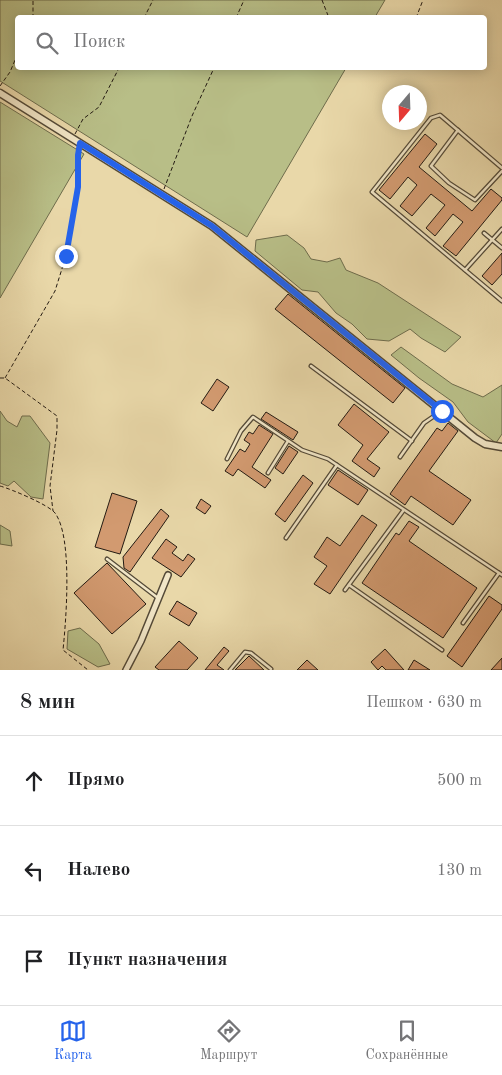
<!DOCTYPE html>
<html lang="ru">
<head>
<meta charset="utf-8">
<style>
  :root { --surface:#fff; --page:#f2f2f2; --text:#202124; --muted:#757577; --line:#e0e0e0; --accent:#2563eb }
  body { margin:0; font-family:"Old Standard TT",serif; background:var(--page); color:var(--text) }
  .compass { position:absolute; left:382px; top:85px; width:45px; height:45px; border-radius:50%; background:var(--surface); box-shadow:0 2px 12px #0003; rotate:199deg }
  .stop { position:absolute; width:15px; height:15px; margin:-11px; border:4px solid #2563eb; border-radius:50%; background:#fff }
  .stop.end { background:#2563eb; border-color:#fff; box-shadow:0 1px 5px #0008 }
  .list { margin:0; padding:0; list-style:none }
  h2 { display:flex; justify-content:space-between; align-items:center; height:65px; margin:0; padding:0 20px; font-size:21px }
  h2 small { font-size:16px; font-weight:400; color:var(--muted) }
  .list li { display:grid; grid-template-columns:32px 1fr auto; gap:15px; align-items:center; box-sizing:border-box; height:90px; padding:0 20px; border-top:1px solid var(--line) }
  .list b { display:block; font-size:19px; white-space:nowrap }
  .list em { font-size:16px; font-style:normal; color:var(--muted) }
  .icon { flex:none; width:28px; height:28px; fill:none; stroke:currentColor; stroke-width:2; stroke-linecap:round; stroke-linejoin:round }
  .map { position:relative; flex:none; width:502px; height:670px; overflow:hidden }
  .search { position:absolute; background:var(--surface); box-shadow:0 2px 12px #0003; left:15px; right:15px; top:15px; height:55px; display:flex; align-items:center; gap:12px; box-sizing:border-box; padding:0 18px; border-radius:5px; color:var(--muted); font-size:19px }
  .sheet { height:335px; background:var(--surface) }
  nav { display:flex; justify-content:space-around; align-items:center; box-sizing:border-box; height:70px; border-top:1px solid var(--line); background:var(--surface); font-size:14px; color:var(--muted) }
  nav a { display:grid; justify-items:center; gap:2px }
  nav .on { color:var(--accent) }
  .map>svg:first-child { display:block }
</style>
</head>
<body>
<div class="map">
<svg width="502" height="670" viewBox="0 0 502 670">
  <rect width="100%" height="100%" fill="#e9d8a9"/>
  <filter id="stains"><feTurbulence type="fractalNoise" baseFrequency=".004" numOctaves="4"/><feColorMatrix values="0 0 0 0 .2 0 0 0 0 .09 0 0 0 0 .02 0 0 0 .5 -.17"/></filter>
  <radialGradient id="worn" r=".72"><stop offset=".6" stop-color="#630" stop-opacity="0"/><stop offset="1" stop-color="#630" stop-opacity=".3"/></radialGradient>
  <g fill="#b8be87" stroke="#6e6c4c">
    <polygon points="0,0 385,0 375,17 18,18 18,68 346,68 247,237 0,81"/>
    <polygon points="0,102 84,154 0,298"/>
    <polygon points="287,235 304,248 311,259 327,262 340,258 346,270 378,283 461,337 445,352 421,338 410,329 389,341 367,339 352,324 336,313 318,292 302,290 255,251 256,240"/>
    <polygon points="401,347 452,384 483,397 502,385 502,434 496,443 468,422 453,402 419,378 391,355"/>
    <polygon points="0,411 7,421 17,427 22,416 30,416 50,443 43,499 31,497 14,481 8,486 0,483"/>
    <polygon points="0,525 10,531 12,546 0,544"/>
    <polygon points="80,628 99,644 110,664 98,667 67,649 68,631"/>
  </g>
  <g fill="#d29a70" stroke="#231a12">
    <polygon points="425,134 437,144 419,167 472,211 491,189 502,198 502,200 456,256 443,246 463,222 453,214 435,236 426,228 445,205 431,194 412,216 400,206 417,185 408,177 390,199 379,190"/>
    <polygon points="502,253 502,274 492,285 482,276"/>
    <polygon points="288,294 405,388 393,403 275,309"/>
    <polygon points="217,379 229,387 213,411 201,403"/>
    <polygon points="354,404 389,432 367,459 380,468 374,477 352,461 363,445 338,425"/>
    <polygon points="266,412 298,432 293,440 261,419"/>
    <polygon points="448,423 458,431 429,471 471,500 453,525 411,496 405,505 390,494 437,428 442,431"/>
    <polygon points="259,425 273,434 252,467 271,480 265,488 238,469 233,476 225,471 240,449 245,452 250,444 244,440 249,432 253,434"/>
    <polygon points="289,446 298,452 283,474 275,468"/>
    <polygon points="338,470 368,490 358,505 328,485"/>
    <polygon points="303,475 313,483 285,522 275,514"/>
    <polygon points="112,493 137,501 120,554 95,547"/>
    <polygon points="201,499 211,506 205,514 196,508"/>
    <polygon points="161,509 169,516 130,572 124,568 123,557"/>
    <polygon points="362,515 377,525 330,594 314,584 327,566 314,557 327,537 340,546"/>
    <polygon points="409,521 419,527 409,541 477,588 443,638 362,583 396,533 399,535"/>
    <polygon points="166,539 177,547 172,553 183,561 188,554 195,559 181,577 152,558"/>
    <polygon points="107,563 146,604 112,634 74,593"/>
    <polygon points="489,596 502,605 502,609 462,667 447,656"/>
    <polygon points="177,601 197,613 189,626 169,614"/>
    <polygon points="179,641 198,658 187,670 159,670 155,667"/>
    <polygon points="224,647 229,651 217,665 224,670 205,670"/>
    <polygon points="385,649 404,670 386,670 382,666 378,670 371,662"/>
    <polygon points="249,656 264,670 235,670"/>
    <polygon points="502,658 502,670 491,670"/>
    <polygon points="307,660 318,670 297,670"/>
    <polygon points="414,660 430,670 408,670"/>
  </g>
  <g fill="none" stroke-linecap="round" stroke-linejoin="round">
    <g stroke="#544a38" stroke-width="5">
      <g id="service">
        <polyline points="458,130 431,166 449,183 475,200 502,171"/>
        <polyline points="502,168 440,115 431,118 372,192 502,301"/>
        <polyline points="484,233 502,248"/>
        <polyline points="465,270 502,229"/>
        <polyline points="311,366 412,441"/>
        <polyline points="400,457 424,423 440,412"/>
        <polyline points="227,459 241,431 253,417 302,450 328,459 502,575"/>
        <polyline points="268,473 288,441"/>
        <polyline points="286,538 337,465"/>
        <polyline points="107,559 158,598"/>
        <polyline points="349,585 442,650"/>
        <polyline points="345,590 403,511"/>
        <polyline points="463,623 499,573"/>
        <polyline points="230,670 245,652 251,653 271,669"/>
      </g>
    </g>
    <g stroke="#544a38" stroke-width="8">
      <polyline id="minor" points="126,670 141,641 168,575"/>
    </g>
    <g stroke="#544a38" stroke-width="9">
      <polyline id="tertiary" points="0,93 212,226 475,438 485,444 502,447"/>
    </g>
    <g stroke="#231a12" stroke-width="1" stroke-dasharray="4 2.5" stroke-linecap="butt">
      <polyline points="322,0 329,18"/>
      <polyline points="33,18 33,0"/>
      <polyline points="144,18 153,0"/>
      <polyline points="236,18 244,0"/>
      <polyline points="416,18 423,0"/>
      <polyline points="0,86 10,72 18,53"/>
      <polyline points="75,134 83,119 99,107 119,68"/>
      <polyline points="164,189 192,116 214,68"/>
      <polyline points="0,378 5,378 57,416 57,430 50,486 53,511"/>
      <polyline points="5,378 55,291 66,256 78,187 79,149"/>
      <path d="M 0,486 C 11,489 49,505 55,513 C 73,537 66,621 63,650 L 88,670"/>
    </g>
    <use href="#service" stroke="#f1e6c7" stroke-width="2.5"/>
    <use href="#minor" stroke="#f1e6c7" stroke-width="5"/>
    <use href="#tertiary" stroke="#f1e6c7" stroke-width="6"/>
  </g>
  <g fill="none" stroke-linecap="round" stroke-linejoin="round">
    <polyline stroke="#2563eb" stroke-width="6" points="66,256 78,187 78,155 80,143 212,226 442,411"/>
  </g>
  <rect width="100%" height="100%" filter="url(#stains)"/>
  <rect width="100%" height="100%" fill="url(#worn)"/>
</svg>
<svg class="compass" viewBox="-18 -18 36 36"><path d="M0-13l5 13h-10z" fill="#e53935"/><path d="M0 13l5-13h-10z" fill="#757577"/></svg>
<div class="stop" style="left:442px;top:411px"></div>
<div class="stop end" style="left:66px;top:256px"></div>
<div class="search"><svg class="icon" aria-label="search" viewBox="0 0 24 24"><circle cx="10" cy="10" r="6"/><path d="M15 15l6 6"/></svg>Поиск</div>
</div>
<section class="sheet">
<h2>8 мин<small>Пешком · 630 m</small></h2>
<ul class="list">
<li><svg class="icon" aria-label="ahead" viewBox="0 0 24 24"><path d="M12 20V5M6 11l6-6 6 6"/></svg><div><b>Прямо</b></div><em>500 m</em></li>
<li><svg class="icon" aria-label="left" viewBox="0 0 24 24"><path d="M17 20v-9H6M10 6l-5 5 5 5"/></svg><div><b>Налево</b></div><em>130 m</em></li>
<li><svg class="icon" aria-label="arrive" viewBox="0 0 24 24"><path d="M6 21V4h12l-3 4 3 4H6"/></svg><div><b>Пункт назначения</b></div></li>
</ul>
</section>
<nav>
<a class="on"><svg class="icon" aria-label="map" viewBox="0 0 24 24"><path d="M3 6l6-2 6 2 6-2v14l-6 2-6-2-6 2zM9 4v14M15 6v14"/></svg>Карта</a>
<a><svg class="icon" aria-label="directions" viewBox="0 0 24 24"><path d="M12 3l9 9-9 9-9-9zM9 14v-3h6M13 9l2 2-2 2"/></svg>Маршрут</a>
<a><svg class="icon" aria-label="saved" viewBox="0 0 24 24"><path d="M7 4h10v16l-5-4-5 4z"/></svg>Сохранённые</a>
</nav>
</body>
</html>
